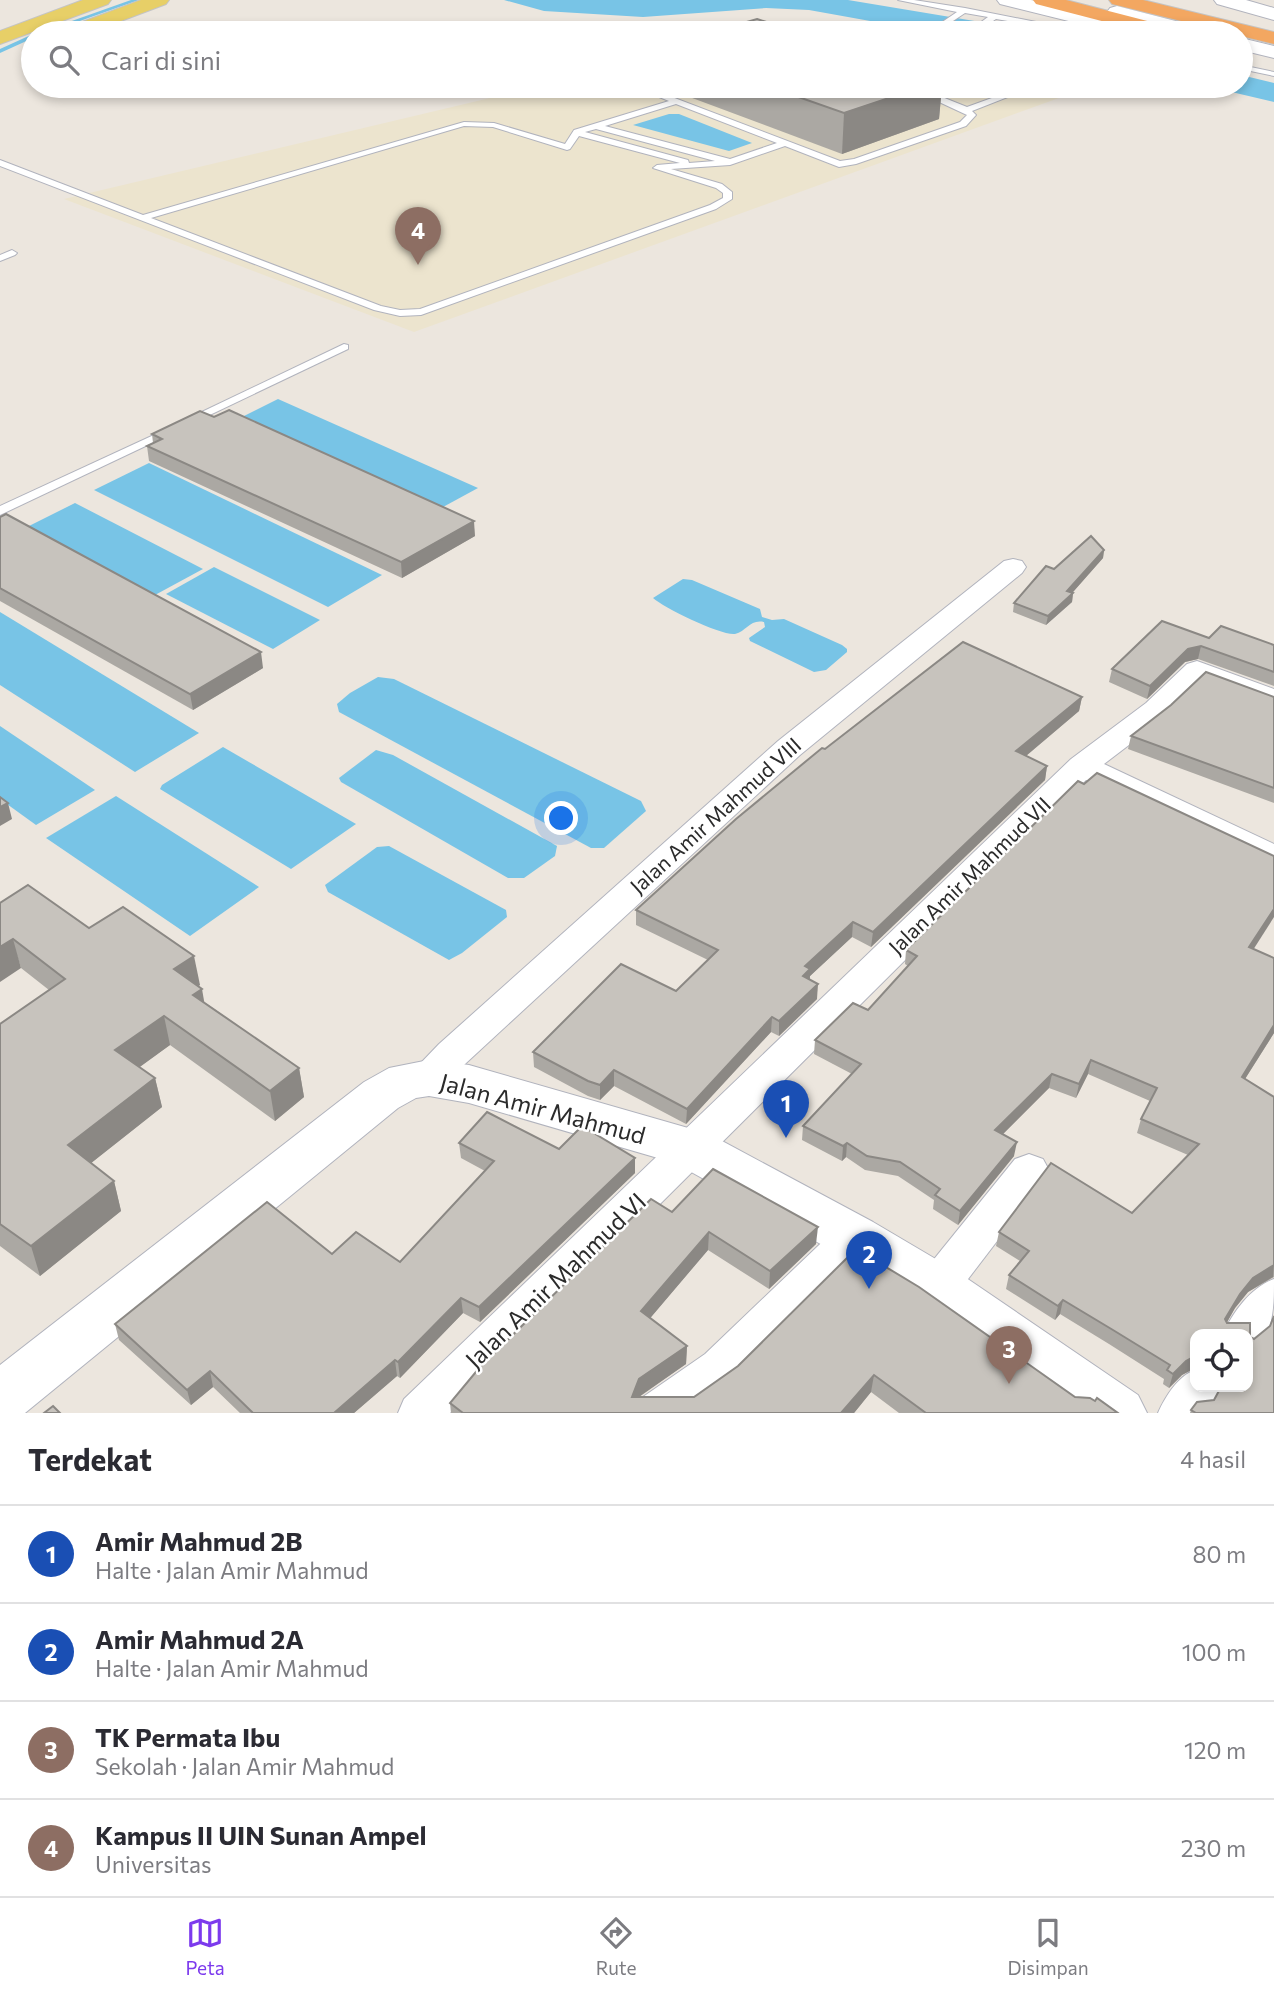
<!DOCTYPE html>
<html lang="id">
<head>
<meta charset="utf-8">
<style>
  :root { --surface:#fff; --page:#f2f2f3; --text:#2b2b33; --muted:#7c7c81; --line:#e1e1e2; --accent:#7c3aed }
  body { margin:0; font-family:Commissioner,sans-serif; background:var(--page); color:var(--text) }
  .controls { position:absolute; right:21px; bottom:21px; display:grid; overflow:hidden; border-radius:14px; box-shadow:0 4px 10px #0003 }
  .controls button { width:63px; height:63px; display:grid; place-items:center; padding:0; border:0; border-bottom:2px solid var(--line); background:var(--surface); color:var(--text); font:35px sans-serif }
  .you { position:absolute; left:562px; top:819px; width:24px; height:24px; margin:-18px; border:5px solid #fff; border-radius:50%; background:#1a73e8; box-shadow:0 0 0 10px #1a73e833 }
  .badge { display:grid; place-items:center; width:46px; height:46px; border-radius:50%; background:var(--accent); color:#fff; font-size:23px; font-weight:700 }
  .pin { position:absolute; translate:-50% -58px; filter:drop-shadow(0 2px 4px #0008) }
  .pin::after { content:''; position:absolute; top:37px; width:24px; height:21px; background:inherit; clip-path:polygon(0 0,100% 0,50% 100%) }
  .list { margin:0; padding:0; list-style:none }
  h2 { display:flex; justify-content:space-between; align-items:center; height:91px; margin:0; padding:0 28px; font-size:30px }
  h2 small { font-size:23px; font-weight:400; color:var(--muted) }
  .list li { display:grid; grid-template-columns:46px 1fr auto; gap:21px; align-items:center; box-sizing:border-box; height:98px; padding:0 28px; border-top:2px solid var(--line) }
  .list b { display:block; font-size:26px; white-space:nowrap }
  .list p { margin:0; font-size:23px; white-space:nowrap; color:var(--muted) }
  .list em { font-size:23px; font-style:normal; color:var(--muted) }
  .icon { flex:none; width:38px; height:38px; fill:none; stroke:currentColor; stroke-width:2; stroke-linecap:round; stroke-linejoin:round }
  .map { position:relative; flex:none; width:1274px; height:1413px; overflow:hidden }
  .search { position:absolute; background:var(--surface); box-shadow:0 4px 10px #0003; left:21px; right:21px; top:21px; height:77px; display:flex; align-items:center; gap:18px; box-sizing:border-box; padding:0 24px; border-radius:38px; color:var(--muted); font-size:26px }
  .sheet { height:483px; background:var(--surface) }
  nav { display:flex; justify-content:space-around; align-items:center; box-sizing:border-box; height:98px; border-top:2px solid var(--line); background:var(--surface); font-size:19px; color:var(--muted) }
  nav a { display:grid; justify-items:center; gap:4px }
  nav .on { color:var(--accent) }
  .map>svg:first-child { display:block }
</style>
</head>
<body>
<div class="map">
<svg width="1274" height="1413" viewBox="0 0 1274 1413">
  <rect width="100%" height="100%" fill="#ece6de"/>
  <g fill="#ece4ce">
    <polygon points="807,23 850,26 889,33 763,33"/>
    <polygon points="541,86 1092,86 414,332 64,199"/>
  </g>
  <g fill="#78c4e6">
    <polygon points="504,0 848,0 1047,33 937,33 809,10 766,8 643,17 544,11"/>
    <polygon points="1241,75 1274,83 1274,102 1206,86 1241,86"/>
    <polygon points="669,114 679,114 752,143 729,151 633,125"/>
    <polygon points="278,399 478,488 432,513 232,422"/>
    <polygon points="149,463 382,575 328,607 94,490"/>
    <polygon points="75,503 203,569 155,595 27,527"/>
    <polygon points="214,567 320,620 273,649 166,594"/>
    <path d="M 683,579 L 692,580 L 760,609 L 762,617 L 772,620 L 784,619 L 842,645 L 847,649 L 847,652 L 826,670 L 814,672 L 750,641 L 749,638 L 765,627 L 764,622 C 750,619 747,631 735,634 C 722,636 664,608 653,598 Z"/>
    <polygon points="0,612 199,733 135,772 0,685"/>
    <polygon points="378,677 394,679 641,801 646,811 604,848 591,848 339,712 337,704 350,693"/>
    <polygon points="0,726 95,790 36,825 0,799"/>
    <polygon points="223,747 356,824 291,869 160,789 162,785"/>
    <polygon points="376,750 393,755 557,846 555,856 524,878 508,878 341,782 339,778"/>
    <polygon points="116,796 259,887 190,936 46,838"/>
    <polygon points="389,846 506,910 507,917 462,953 449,960 328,892 325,885 377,847"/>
  </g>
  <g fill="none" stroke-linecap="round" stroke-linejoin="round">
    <g fill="#78c4e6" fill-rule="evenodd">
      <polygon points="131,0 139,0 46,33 38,33"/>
      <polygon points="33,34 33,38 0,53 0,49"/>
    </g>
    <g stroke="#b1b3bd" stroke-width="2">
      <g id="lane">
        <polygon points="898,0 914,0 965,8 1092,33 1077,33 996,19 975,33 966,33 988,17 965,13 935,33 926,33 957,12"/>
        <polygon points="819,27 855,31 859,33 819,31 795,33"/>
        <polygon points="1241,65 1274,72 1274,76 1241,69"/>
        <path d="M 632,86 L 643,86 L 840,161 L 854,159 L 960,122 L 967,115 L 937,101 L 921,98 L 921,94 L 942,97 L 967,107 L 1025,86 L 1036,86 L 972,111 L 976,115 L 966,126 L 856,164 L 839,167 L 785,146 L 730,165 L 671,169 L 722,184 L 732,192 L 732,199 L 716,209 L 421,315 L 400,316 L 374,310 L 0,166 L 0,160 L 143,215 L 464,122 L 494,123 L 565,144 L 574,130 L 669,101 ZM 676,104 L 777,143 L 730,159 L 605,126 ZM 464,126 L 493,127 L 567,150 L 570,149 L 579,136 L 680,163 L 657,165 L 653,168 L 716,188 L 723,193 L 723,198 L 710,205 L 420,309 L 400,310 L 381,306 L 151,218 ZM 596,129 L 715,161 L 689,163 L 688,160 L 585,132 Z"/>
        <polygon points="12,250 17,253 15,255 0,261 0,255"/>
        <polygon points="344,344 348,345 348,349 195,422 191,423 185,420"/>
        <polygon points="169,428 175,431 173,433 0,515 0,506"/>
      </g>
    </g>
    <g stroke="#b1b3bd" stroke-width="2">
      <g id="street">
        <path d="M 1013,559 L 1022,561 L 1026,567 L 1022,573 L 800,755 L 465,1064 C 449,1080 440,1096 416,1088 L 410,1078 L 416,1068 L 439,1044 L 778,741 L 1004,561 Z"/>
        <polygon points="1197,661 1274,689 1274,708 1202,682 1167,716 1104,764 1274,844 1274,868 1086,780 450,1413 398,1413 404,1399 1071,759 1146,703 1187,664"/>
        <polygon points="1029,1154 1043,1159 1049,1170 1043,1181 952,1300 937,1305 922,1300 916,1287 922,1274 1015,1159"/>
        <polygon points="854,1220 868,1225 874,1237 868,1249 735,1382 692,1413 634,1413 640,1399 705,1354 840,1225"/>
        <path d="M 1274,1279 C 1274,1308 1274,1340 1248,1351 L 1248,1334 L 1223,1334 C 1233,1312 1251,1287 1274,1279 Z"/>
        <path d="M 1195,1370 L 1195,1387 L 1224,1387 L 1207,1413 L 1158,1413 C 1165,1397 1178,1376 1195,1370 Z"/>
      </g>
    </g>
    <g stroke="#b1b3bd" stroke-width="2">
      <g id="secondary">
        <polygon points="997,0 1031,0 1148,29 1151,33 1117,33 1000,4"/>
        <polygon points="1214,0 1246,0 1274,8 1274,20 1217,4"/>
        <polygon points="1117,6 1207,29 1210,33 1177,33 1110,16 1107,12 1110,8"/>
        <polygon points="1241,38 1274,46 1274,58 1241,50"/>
        <polygon points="429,1060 469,1065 709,1134 873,1222 956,1271 1138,1395 1147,1413 1072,1413 918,1303 835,1252 675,1163 469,1103 429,1096 416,1098 398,1108 25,1413 0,1413 0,1365 364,1082 389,1068"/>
      </g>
    </g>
    <g stroke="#c4c4c4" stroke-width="2">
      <g id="primary">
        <polygon points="83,0 111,0 108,4 0,44 0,31"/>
        <polygon points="141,0 169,0 166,4 89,33 66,31 69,27"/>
      </g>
    </g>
    <g stroke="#c4c4c4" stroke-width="2">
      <g id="highway">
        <polygon points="1033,0 1066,0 1155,23 1158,27 1155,31 1148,33 1036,4"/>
        <polygon points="1109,0 1143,0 1274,32 1274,44 1241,36 1241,33 1230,33 1112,4"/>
      </g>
    </g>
    <use href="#lane" fill="#fff" fill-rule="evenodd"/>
    <use href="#street" fill="#fff" fill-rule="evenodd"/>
    <use href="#secondary" fill="#fff" fill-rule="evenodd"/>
    <use href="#primary" fill="#e7cf67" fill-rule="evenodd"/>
    <use href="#highway" fill="#f3a761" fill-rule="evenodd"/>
  </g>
  <g fill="#aba8a3">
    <polygon points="660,86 942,86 939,119 842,154"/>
    <polygon points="152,434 475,536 402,578 149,461 147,446 153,443"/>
    <polygon points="0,517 263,668 193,710 0,601"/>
    <polygon points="1104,550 1103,558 1072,593 1073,593 1072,602 1046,625 1013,612 1014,603 1054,569"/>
    <polygon points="1209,638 1274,645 1274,686 1198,659 1185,662 1147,699 1109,682 1112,669"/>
    <polygon points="1082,697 1079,711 1026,756 1047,766 1045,780 871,947 852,937 810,976 810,980 817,999 779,1036 771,1032 686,1124 614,1086 600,1100 588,1096 534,1067 533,1052 676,991 708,960 636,925 636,910 825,749"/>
    <polygon points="1274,697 1274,803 1128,749 1131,736"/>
    <polygon points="0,903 89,928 200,985 198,986 204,1002 299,1068 304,1097 275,1121 170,1045 139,1067 155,1078 162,1107 91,1163 114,1181 121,1211 40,1276 0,1246 0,1024 49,990 21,968"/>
    <polygon points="1253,949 1274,1033 1245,1079 1274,1097 1274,1277 1248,1292 1235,1308 1227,1322 1250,1337 1274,1413 1190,1413 1191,1410 1248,1387 1195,1334 1195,1368 1182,1375 1169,1388 1163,1384 1164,1379 1109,1344 1060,1314 1055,1320 1006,1289 1009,1275 1020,1261 996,1246 999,1232 1132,1213 1188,1155 1137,1133 1141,1119 1150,1101 1088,1074 1076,1098 1049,1088 1003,1134 1014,1156 958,1225 933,1209 934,1200 898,1176 865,1170 846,1157 842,1161 802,1140 803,1126 852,1074 814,1054 815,1040 868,1010 908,966 905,964 906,950"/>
    <polygon points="459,1143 559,1149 635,1173 480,1322 463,1313 400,1378 397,1376 354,1413 240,1413 213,1387 191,1405 119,1340 115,1324 332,1254 400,1262 485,1171 461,1158"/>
    <polygon points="672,1212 816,1244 769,1289 708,1250 650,1318 687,1346 686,1364 638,1397 694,1397 738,1366 856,1249 1075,1397 1095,1401 1118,1413 899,1413 871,1392 854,1413 451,1413 450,1403"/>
  </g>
  <g fill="#8b8884">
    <polygon points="925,86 942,86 939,119 842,154 844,113"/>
    <polygon points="474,521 475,536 402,578 401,562"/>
    <polygon points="1104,550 1103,558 1066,600 1067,591"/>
    <polygon points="1073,593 1072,602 1046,625 1048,616"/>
    <polygon points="1201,646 1198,659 1185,662 1147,699 1150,686 1188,649"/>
    <polygon points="261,652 263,668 193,710 190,694"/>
    <polygon points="1082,697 1079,711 1014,766 1016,751"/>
    <polygon points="1047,766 1045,780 871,947 873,932"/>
    <polygon points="8,803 12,819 0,826 0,807"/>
    <polygon points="1274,909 1274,917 1246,961 1249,947"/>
    <polygon points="853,922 852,937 810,976 809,984 803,976 805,966"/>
    <polygon points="13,939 21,968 0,982 0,947"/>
    <polygon points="194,956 200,985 180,999 174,969"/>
    <polygon points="818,984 817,999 779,1036 779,1021"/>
    <polygon points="202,989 207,1018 193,995"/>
    <polygon points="164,1016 170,1045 122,1080 115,1050"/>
    <polygon points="772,1017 771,1032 686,1124 687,1109"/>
    <polygon points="1274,1025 1274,1033 1238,1090 1242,1077"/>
    <polygon points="1091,1060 1088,1074 1076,1098 1079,1084"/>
    <polygon points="299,1068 304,1097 275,1121 270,1091"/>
    <polygon points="614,1070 614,1086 600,1100 600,1085"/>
    <polygon points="1052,1074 1049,1088 993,1144 995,1130"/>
    <polygon points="155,1078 162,1107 76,1175 68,1145"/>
    <polygon points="1017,1142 1014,1156 958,1225 960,1211"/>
    <polygon points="847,1143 846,1157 842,1161 843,1146"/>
    <polygon points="635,1158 635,1173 480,1322 479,1307"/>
    <polygon points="114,1181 121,1211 40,1276 31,1246"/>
    <polygon points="818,1227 816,1244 769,1289 770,1271"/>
    <polygon points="709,1232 708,1250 641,1329 641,1311"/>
    <polygon points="1274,1265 1273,1277 1248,1292 1235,1308 1221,1333 1225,1319 1240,1294 1253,1278"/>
    <polygon points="461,1298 463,1313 400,1378 398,1362"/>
    <polygon points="1063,1300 1060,1314 1055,1320 1058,1306"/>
    <polygon points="687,1346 686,1364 639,1397 632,1397 639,1379"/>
    <polygon points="1195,1356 1195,1368 1182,1375 1169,1388 1173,1374 1186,1361"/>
    <polygon points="395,1360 397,1376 354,1413 334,1413"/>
    <polygon points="210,1371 213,1387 191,1405 187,1390"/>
    <polygon points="874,1375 871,1392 854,1413 841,1413"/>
  </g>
  <g fill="#c7c3bd" stroke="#8b8884" stroke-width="2">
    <polygon points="757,19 801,33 708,33"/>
    <polygon points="767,86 925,86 844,113"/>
    <polygon points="229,410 474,521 401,562 147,446 162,439 152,434 200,411 214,417"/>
    <polygon points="6,514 261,652 190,694 0,588 0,517"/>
    <polygon points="1091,536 1104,550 1067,591 1073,593 1048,616 1014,603 1046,566 1054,569"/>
    <polygon points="1162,621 1209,638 1221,626 1274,645 1274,672 1201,646 1188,649 1150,686 1112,669"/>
    <polygon points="963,642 1082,697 1016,751 1047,766 873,932 853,922 805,966 810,969 803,976 818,984 779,1021 772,1017 687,1109 614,1070 600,1085 588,1081 533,1052 621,964 676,991 718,950 636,910 736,819 822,748 825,749"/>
    <polygon points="1206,672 1274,697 1274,788 1131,736 1171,705"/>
    <polygon points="1097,773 1274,856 1274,909 1249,947 1274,958 1274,1025 1242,1077 1274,1097 1274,1265 1253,1278 1240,1294 1225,1319 1227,1323 1250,1323 1250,1337 1254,1339 1270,1326 1274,1316 1274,1413 1196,1413 1191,1410 1197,1402 1214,1400 1221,1387 1248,1387 1248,1334 1195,1334 1195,1356 1186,1361 1173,1374 1167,1370 1170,1365 1113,1330 1063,1300 1058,1306 1009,1275 1029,1251 999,1232 1051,1163 1132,1213 1199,1144 1141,1119 1157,1088 1091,1060 1079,1084 1052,1074 995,1130 1017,1142 960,1211 935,1195 940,1189 900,1162 867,1156 847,1143 843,1146 803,1126 861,1064 815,1040 853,1003 868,1010 917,956 906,950 1078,781 1084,784"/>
    <polygon points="0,797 8,803 0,807"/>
    <polygon points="28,885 89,928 123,907 194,956 174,969 202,989 193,995 299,1068 270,1091 164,1016 115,1050 155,1078 68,1145 114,1181 31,1246 0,1224 0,1024 65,979 13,939 0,947 0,903"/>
    <polygon points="487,1112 559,1149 582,1126 635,1158 479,1307 461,1298 398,1362 395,1360 334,1413 253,1413 210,1371 187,1390 115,1324 267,1202 332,1254 356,1232 400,1262 494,1161 459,1143"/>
    <polygon points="713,1169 818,1227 770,1271 709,1232 641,1311 687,1346 639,1379 632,1397 694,1397 738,1366 856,1249 919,1287 1075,1397 1090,1398 1095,1401 1097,1398 1118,1413 926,1413 874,1375 841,1413 463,1413 450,1403 480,1367 651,1199 672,1212"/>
    <polygon points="53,1406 60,1413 44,1413"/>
  </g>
  <g text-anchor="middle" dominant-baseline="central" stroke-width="5" stroke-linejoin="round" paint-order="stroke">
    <g font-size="21" fill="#2b2b2b" stroke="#fff">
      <text transform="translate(715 815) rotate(-42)">Jalan Amir Mahmud VIII</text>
      <text transform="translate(969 875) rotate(-44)">Jalan Amir Mahmud VII</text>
    </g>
    <g font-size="24" fill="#2b2b2b" stroke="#fff">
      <text transform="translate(543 1108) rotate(15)">Jalan Amir Mahmud</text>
      <text transform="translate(555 1280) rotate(-44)">Jalan Amir Mahmud VI</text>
    </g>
  </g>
</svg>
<div class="controls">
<button><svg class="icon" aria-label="locate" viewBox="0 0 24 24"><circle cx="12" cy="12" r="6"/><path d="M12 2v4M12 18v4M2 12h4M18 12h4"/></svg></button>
</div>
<div class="you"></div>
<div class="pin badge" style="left:786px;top:1138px;background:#1a4fb4">1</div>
<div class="pin badge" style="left:869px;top:1289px;background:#1a4fb4">2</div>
<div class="pin badge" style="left:1009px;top:1384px;background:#8d6e63">3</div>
<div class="pin badge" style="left:418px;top:265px;background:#8d6e63">4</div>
<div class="search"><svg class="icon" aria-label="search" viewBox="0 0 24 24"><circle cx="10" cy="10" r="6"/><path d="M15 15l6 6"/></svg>Cari di sini</div>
</div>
<section class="sheet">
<h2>Terdekat<small>4 hasil</small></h2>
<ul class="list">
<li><span class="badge" style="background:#1a4fb4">1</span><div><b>Amir Mahmud 2B</b><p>Halte · Jalan Amir Mahmud</p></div><em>80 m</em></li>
<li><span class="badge" style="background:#1a4fb4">2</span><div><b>Amir Mahmud 2A</b><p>Halte · Jalan Amir Mahmud</p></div><em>100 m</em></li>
<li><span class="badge" style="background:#8d6e63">3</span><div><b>TK Permata Ibu</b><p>Sekolah · Jalan Amir Mahmud</p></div><em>120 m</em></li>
<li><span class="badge" style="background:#8d6e63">4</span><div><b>Kampus II UIN Sunan Ampel</b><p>Universitas</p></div><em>230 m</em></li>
</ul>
</section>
<nav>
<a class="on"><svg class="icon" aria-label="map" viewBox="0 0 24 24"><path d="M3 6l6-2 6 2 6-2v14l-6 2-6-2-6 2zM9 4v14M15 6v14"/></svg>Peta</a>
<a><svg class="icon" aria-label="directions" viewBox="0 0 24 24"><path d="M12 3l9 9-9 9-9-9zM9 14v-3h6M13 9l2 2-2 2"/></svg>Rute</a>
<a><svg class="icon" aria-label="saved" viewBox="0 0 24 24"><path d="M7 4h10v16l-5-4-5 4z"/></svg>Disimpan</a>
</nav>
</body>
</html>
